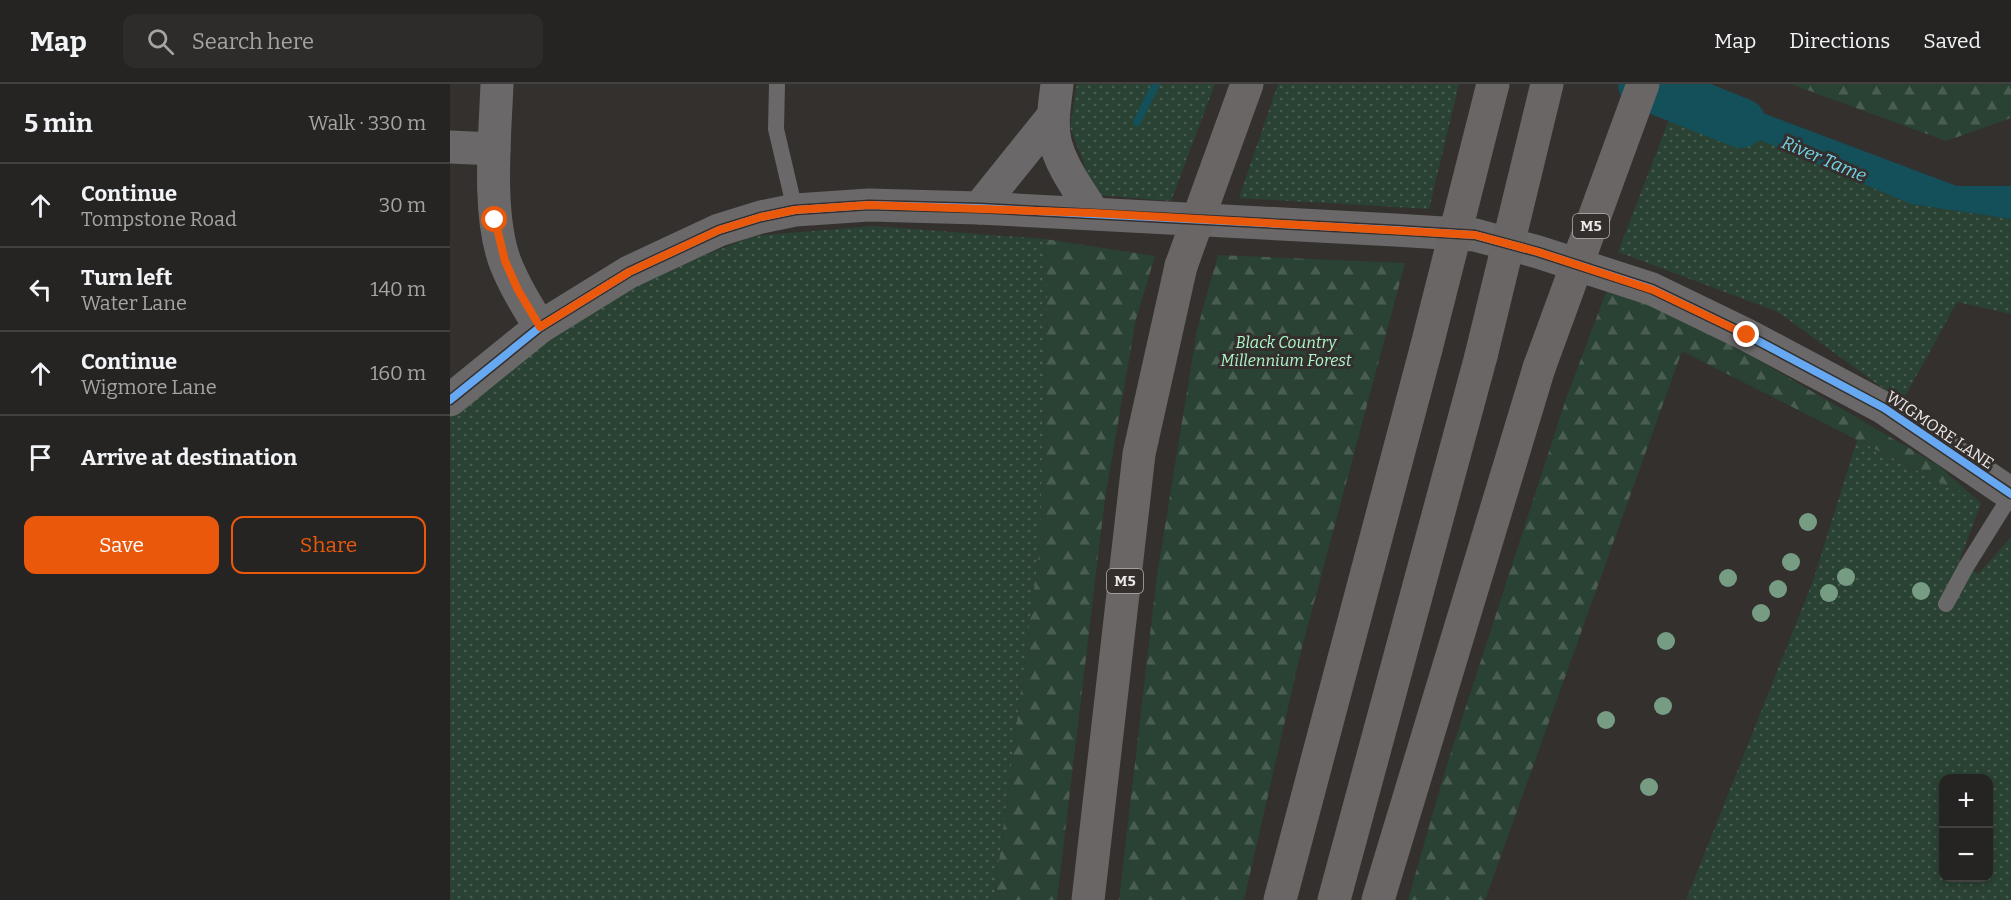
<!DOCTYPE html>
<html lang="en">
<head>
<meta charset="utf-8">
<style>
  :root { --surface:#262422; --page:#2e2c2a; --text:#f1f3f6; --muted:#a4a4a5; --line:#424140; --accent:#ea580c }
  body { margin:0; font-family:Bitter,serif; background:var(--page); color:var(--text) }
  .controls { position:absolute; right:18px; bottom:18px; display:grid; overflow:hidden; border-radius:12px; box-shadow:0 3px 9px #0003 }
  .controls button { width:54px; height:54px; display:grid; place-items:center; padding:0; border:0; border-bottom:2px solid var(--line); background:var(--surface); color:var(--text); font:30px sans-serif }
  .stop { position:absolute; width:18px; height:18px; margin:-14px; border:4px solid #ea580c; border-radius:50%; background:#fff }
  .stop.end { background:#ea580c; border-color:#fff; box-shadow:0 2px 6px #0008 }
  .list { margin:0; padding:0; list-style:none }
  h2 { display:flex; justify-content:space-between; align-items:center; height:78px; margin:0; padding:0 24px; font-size:26px }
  h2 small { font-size:20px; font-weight:400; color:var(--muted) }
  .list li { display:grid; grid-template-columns:39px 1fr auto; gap:18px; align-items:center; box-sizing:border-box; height:84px; padding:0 24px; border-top:2px solid var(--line) }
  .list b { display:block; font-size:22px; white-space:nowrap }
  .list p { margin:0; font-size:20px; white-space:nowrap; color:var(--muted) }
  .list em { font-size:20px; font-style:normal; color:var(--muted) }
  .actions { display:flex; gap:12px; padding:18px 24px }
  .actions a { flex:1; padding:14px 0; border:2px solid var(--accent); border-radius:12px; text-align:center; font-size:21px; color:var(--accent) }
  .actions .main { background:var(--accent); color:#fff }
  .icon { flex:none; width:33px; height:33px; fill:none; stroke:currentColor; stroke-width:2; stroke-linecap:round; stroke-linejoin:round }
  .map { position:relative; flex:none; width:1561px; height:816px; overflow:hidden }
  header { display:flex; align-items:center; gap:36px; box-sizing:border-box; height:84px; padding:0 30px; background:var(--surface); border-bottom:2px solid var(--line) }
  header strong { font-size:28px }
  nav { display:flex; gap:33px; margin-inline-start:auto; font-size:21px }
  .search { width:420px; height:54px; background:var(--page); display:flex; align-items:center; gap:15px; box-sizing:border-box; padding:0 21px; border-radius:12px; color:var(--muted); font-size:22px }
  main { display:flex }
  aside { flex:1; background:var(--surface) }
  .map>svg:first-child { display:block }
</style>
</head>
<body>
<header>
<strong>Map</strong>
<div class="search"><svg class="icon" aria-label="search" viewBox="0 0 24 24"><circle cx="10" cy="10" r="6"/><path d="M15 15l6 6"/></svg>Search here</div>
<nav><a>Map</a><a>Directions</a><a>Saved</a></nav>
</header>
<main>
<aside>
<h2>5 min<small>Walk · 330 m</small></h2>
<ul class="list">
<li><svg class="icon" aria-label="ahead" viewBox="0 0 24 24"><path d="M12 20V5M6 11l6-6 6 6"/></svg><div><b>Continue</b><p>Tompstone Road</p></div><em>30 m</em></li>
<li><svg class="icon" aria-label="left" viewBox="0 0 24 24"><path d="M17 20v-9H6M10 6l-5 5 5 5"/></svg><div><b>Turn left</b><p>Water Lane</p></div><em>140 m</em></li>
<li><svg class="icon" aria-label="ahead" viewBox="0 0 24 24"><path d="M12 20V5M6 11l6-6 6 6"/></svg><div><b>Continue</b><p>Wigmore Lane</p></div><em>160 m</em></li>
<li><svg class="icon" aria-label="arrive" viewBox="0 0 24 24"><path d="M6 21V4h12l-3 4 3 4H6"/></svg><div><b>Arrive at destination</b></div></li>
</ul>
<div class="actions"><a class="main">Save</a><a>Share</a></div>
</aside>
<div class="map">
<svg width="1561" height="816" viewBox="0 0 1561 816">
  <defs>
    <pattern id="grass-dots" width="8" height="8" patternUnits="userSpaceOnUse" patternTransform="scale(1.5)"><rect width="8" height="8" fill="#2a4233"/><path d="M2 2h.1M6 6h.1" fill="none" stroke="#495d51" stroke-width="1.8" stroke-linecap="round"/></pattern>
    <pattern id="forest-firs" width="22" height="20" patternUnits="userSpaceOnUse" patternTransform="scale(1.5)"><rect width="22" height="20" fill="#2a4233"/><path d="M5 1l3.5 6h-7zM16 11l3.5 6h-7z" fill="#495d51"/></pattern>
  </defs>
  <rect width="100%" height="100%" fill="#33302e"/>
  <g fill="url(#grass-dots)" fill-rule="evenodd">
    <polygon points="627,0 765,0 721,117 646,111 620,43"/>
    <polygon points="828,0 1009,0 979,125 789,114"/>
    <polygon points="1225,20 1461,120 1561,135 1561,230 1507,218 1452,318 1328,228 1168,168"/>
    <polygon points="423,142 595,155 597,210 590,459 544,816 0,816 0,333 35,300 130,228 220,185 304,152"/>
    <path d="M 1407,356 L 1531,419 L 1509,478 L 1528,490 L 1561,453 L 1561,816 L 1236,816 L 1363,497 ZM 1494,694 L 1538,694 L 1538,794 L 1494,794 Z"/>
  </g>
  <g fill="url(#forest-firs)">
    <polygon points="1341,0 1561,0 1561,34 1496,57"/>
    <polygon points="595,155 705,172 686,235 655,414 607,816 544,816 590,459 597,210"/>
    <polygon points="768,171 955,179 851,567 794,816 669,816 707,491 747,246"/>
    <polygon points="1158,203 1228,230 1298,270 1488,381 1531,419 1232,267 1035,816 958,816 995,687 1116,315"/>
  </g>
  <polygon fill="#13505a" points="1232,0 1236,0 1507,102 1561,102 1561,135 1461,120 1225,20"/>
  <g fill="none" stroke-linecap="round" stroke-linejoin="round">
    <polyline stroke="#13505a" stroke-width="8" points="687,38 706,0"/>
    <polyline stroke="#13505a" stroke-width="50" points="1193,0 1291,39"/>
    <g stroke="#6a6868" stroke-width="16">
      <polyline points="327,0 326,45 345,126"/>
      <polyline points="1496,520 1516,483 1561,411"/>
    </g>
    <g stroke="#6a6868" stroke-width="33">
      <path d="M 47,0 C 45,53 37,129 55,178 C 64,201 77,222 90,243"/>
      <path d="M 607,0 C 605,19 601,38 605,57 C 611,83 630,107 643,129"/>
      <polyline points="0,63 44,65"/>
      <polyline points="529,124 603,32"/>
      <polyline points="0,316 90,243 179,188 269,146 311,133 345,126 419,121 529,124 945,146 1025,151 1088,168 1202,205 1297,251 1434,324 1561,410"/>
    </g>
    <g stroke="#696665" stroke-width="33">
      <polyline points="638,816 689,370 731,182"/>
      <polyline points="830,816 976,265"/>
      <polyline points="884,816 1031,272"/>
      <polyline points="928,816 1089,284"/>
    </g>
    <g stroke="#696665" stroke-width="33">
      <polyline points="731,182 797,0"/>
      <polyline points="976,265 1043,0"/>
      <polyline points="1031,272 1097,0"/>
      <polyline points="1089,284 1193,0"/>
    </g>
    <g stroke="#342f2d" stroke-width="11">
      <polyline id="cycleway" points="0,316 90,243 179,188 269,146 311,133 345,126 419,121 529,124 945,146 1025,151 1088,168 1202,205 1297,251 1434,324 1561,410"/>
    </g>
    <use href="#cycleway" stroke="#66a8f1" stroke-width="8"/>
  </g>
  <g fill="#769d84">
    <circle cx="1358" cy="438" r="9"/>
    <circle cx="1341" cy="478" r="9"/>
    <circle cx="1396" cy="493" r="9"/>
    <circle cx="1278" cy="494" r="9"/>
    <circle cx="1328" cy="505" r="9"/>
    <circle cx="1471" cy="507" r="9"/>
    <circle cx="1379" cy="509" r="9"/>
    <circle cx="1311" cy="529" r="9"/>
    <circle cx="1216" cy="557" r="9"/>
    <circle cx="1213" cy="622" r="9"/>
    <circle cx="1156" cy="636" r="9"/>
    <circle cx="1199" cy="703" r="9"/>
  </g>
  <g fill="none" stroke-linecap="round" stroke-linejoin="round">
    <polyline stroke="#ea580c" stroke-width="8" points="45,136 55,177 68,206 90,243 179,188 269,146 311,133 345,126 419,121 643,129 1025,151 1088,168 1203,206 1297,251"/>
  </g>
  <g text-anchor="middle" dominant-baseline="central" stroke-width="6" stroke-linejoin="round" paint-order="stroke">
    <g fill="#342f2d" stroke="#b5b1b0" stroke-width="1.5">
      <rect x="1123" y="130" width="36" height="24" rx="4.5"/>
      <rect x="657" y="485" width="36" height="24" rx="4.5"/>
    </g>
    <g font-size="15" font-weight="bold" fill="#ece9e8">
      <text x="1141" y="142">M5</text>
      <text x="675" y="497">M5</text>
    </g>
    <g font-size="16" font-style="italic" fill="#adf7ca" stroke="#342f2d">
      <text x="836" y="258">Black Country<tspan x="836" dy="18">Millennium Forest</tspan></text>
    </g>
    <g font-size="16" fill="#ece9e8" stroke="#342f2d">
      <text transform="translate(1490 346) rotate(34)">WIGMORE LANE</text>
    </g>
    <g font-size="18" font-style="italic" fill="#74d5e8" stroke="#342f2d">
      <text transform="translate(1374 75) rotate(23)">River Tame</text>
    </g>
  </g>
</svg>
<div class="controls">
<button>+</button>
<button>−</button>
</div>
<div class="stop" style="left:45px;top:136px"></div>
<div class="stop end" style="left:1297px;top:251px"></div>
</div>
</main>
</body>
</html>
